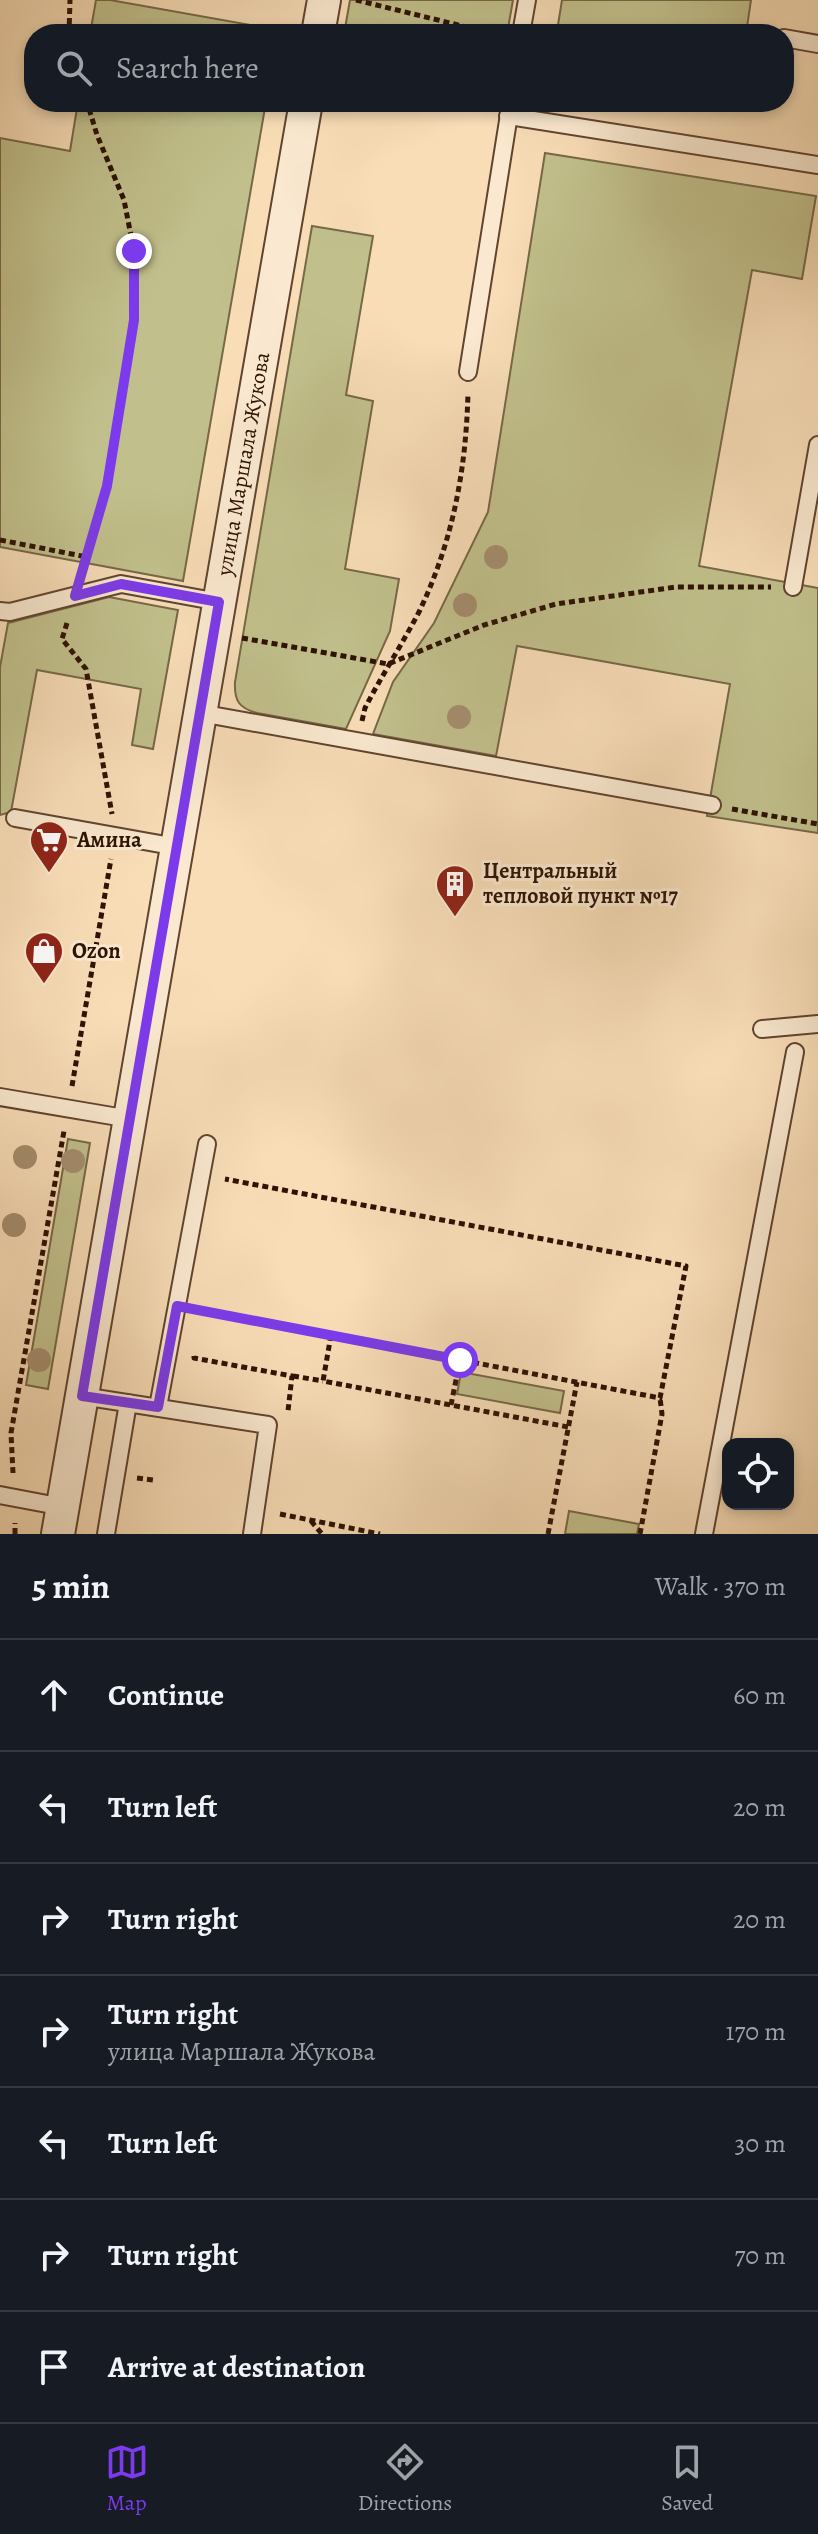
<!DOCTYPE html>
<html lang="en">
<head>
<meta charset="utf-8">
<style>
  :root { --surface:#171b24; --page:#242831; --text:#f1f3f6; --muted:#9ea1a6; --line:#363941; --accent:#7c3aed }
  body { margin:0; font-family:Alegreya,serif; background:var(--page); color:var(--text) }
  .controls { position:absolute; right:24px; bottom:24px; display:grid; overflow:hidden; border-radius:16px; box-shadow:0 4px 12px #0003 }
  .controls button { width:72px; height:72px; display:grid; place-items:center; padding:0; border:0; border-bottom:2px solid var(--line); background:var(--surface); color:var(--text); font:40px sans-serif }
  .stop { position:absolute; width:24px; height:24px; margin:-18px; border:6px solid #7c3aed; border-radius:50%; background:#fff }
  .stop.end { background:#7c3aed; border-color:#fff; box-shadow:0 2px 8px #0008 }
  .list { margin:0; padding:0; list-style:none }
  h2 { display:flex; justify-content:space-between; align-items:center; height:104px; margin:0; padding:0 32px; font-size:34px }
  h2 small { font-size:26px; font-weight:400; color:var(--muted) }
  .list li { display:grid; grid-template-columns:52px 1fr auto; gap:24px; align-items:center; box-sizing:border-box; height:112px; padding:0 32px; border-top:2px solid var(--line) }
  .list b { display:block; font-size:30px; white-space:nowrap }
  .list p { margin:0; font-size:26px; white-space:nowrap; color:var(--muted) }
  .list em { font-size:26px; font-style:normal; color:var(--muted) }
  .icon { flex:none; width:44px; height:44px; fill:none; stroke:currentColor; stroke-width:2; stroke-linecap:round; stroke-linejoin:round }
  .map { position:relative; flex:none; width:818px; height:1534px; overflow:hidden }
  .search { position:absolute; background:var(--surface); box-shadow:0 4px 12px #0003; left:24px; right:24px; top:24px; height:88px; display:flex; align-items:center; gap:20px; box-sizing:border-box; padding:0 28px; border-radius:32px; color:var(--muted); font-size:30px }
  .sheet { height:888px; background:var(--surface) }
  nav { display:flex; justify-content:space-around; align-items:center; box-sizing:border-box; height:112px; border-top:2px solid var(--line); background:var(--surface); font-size:22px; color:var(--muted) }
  nav a { display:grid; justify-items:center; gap:4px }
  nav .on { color:var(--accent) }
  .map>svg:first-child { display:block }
</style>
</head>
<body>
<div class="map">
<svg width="818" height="1534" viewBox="0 0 818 1534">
  <rect width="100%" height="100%" fill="#f8ddb7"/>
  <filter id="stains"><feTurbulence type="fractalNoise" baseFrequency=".0025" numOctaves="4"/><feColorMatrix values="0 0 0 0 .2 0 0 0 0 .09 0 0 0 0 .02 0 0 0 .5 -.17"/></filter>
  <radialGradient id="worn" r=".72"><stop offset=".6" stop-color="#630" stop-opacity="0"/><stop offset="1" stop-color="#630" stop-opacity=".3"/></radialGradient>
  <g fill="#c1c08c" stroke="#776847" stroke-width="2">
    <polygon points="96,0 110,0 278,30 277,34 90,34"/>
    <polygon points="350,0 513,0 507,34 344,34"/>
    <polygon points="562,0 751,0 746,34 616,34 558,25"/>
    <polygon points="78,102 266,102 183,581 0,547 0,138 70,151"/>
    <polygon points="545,153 816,196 802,279 752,270 699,566 818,588 818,833 707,816 730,684 517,646 496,756 373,734 393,682 434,623 488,512"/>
    <path d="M 312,226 L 373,236 L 346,395 L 373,401 L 345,569 L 399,579 L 390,631 L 346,729 L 257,713 C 239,708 234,701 235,682 Z"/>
    <polygon points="109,597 178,610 153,749 132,745 141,689 37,670 11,812 0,815 0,667 8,623"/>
    <polygon points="68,1139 90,1143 48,1389 26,1385"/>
    <polygon points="461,1372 564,1391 560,1413 457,1394"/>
    <polygon points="569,1511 639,1524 637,1534 565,1534"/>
  </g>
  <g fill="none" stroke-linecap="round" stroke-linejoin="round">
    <g stroke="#60442f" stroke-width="20">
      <g id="lane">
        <polyline points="521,34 527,0"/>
        <polyline points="784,38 818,44"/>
        <polyline points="508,116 818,165"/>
        <polyline points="468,372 511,102"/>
        <polyline points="793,587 818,445"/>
        <polyline points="0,611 10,612 121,584 219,602"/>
        <polyline points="200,713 712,805"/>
        <polyline points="15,818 177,847"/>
        <polyline points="762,1029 818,1024"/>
        <polyline points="0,1097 130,1119"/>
        <polyline points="82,1396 268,1425 252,1534"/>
        <polyline points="158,1407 207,1144"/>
        <polyline points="0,1495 63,1507"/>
        <polyline points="106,1534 128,1403"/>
        <polyline points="704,1534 795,1052"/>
      </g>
    </g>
    <g stroke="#60442f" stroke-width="36">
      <g id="street">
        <polyline points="318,34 324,0"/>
        <path id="s1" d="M 58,1534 L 306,102"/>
      </g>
    </g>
    <g stroke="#2d1102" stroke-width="5" stroke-dasharray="6 4" stroke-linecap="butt">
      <polyline points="356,0 495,34"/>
      <polyline points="69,34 70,0"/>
      <polyline points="0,540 87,557"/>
      <polyline points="82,572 107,486 134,320 134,251 124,200 97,135 87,102"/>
      <polyline points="67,623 62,639 86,669 112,814"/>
      <polyline points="242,638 388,664 484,625 556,604 676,587 771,587"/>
      <path d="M 362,721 L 365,708 C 382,675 403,643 420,610 C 453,540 466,470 468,393"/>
      <polyline points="732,809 818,824"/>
      <polyline points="72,1086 111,859"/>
      <polyline points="198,1310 660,1398 686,1266 225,1179"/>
      <polyline points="331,1335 323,1381 568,1427"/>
      <polyline points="194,1356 194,1358 292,1376 288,1411"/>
      <polyline points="293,1376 323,1381"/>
      <polyline points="451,1405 460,1360"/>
      <polyline points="13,1473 11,1433 64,1131"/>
      <polyline points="137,1478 153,1480"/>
      <polyline points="280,1514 380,1534"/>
      <polyline points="311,1521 322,1534"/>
      <polyline points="15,1534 15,1523"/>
      <polyline points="548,1534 577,1382"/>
      <polyline points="640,1534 662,1414 660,1398"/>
    </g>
    <use href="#lane" stroke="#fae9d0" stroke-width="16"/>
    <use href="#street" stroke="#fae9d0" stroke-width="32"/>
  </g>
  <g fill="#a58e6e">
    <circle cx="496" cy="557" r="12"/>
    <circle cx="465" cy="605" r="12"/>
    <circle cx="459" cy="717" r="12"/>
    <circle cx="25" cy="1157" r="12"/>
    <circle cx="73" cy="1161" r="12"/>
    <circle cx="14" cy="1225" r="12"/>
    <circle cx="39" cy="1360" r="12"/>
  </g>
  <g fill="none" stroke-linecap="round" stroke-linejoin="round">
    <polyline stroke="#7c3aed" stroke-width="10" points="134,251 134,320 107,486 75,596 121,584 219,602 82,1396 158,1407 177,1306 460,1360"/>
  </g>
  <defs>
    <g id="supermarket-pin" transform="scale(2)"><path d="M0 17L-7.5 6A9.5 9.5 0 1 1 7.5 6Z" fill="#8f2418" stroke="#fae9d0"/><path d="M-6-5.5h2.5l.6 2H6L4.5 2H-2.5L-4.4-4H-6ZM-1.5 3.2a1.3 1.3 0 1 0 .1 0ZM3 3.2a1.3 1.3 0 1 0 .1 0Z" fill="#fff"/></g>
    <g id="building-pin" transform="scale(2)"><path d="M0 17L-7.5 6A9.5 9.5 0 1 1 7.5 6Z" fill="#8f2418" stroke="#fae9d0"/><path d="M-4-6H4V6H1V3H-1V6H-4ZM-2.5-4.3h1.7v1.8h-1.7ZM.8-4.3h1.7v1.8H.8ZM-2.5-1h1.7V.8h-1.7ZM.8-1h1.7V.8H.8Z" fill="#fff"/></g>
    <g id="shop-pin" transform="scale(2)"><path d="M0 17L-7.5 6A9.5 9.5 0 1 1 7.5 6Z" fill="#8f2418" stroke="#fae9d0"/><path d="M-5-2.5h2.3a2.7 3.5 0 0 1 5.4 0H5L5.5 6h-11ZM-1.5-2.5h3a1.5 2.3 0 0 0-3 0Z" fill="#fff"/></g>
  </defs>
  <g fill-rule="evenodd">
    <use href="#supermarket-pin" x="49" y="840"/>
    <use href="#building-pin" x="455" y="884"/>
    <use href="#shop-pin" x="44" y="951"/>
  </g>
  <g text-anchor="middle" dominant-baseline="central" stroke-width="6" stroke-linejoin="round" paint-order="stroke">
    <g font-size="22" fill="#2d1102" stroke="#fae9d0">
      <text stroke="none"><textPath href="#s1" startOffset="1086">улица Маршала Жукова</textPath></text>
    </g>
    <g font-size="22" font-weight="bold" fill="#2d1102" stroke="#fae9d0" text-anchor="start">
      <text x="77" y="840">Амина</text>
      <text x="483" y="871">Центральный<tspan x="483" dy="25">тепловой пункт №17</tspan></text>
      <text x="72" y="951">Ozon</text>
    </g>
  </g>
  <rect width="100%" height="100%" filter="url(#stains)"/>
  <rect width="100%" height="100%" fill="url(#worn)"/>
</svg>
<div class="controls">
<button><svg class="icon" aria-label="locate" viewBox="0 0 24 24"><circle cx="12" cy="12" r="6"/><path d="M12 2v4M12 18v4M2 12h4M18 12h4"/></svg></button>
</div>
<div class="stop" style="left:460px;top:1360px"></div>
<div class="stop end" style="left:134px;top:251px"></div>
<div class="search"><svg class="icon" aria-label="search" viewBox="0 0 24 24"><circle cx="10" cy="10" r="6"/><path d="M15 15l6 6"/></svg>Search here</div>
</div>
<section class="sheet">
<h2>5 min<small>Walk · 370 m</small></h2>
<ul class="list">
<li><svg class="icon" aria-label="ahead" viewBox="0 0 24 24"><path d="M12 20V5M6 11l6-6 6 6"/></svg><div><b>Continue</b></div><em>60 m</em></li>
<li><svg class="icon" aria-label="left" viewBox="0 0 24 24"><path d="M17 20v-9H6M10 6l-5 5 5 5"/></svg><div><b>Turn left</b></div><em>20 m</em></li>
<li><svg class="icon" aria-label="right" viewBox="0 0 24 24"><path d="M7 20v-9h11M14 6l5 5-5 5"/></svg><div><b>Turn right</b></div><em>20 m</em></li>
<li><svg class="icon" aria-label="right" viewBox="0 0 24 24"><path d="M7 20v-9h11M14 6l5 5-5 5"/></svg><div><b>Turn right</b><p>улица Маршала Жукова</p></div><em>170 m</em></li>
<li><svg class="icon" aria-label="left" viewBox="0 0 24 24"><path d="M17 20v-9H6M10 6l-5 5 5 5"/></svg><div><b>Turn left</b></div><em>30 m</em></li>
<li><svg class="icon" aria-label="right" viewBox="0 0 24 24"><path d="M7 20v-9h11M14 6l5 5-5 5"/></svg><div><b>Turn right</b></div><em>70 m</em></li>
<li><svg class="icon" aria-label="arrive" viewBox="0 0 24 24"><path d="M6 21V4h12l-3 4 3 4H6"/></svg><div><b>Arrive at destination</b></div></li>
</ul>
</section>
<nav>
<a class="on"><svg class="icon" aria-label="map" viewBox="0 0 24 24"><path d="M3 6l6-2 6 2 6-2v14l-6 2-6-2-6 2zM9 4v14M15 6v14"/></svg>Map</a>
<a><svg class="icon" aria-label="directions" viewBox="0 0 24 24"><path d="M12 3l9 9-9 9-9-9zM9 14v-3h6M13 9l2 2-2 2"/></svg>Directions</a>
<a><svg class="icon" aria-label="saved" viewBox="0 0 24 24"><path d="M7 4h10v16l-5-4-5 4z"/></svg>Saved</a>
</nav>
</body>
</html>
